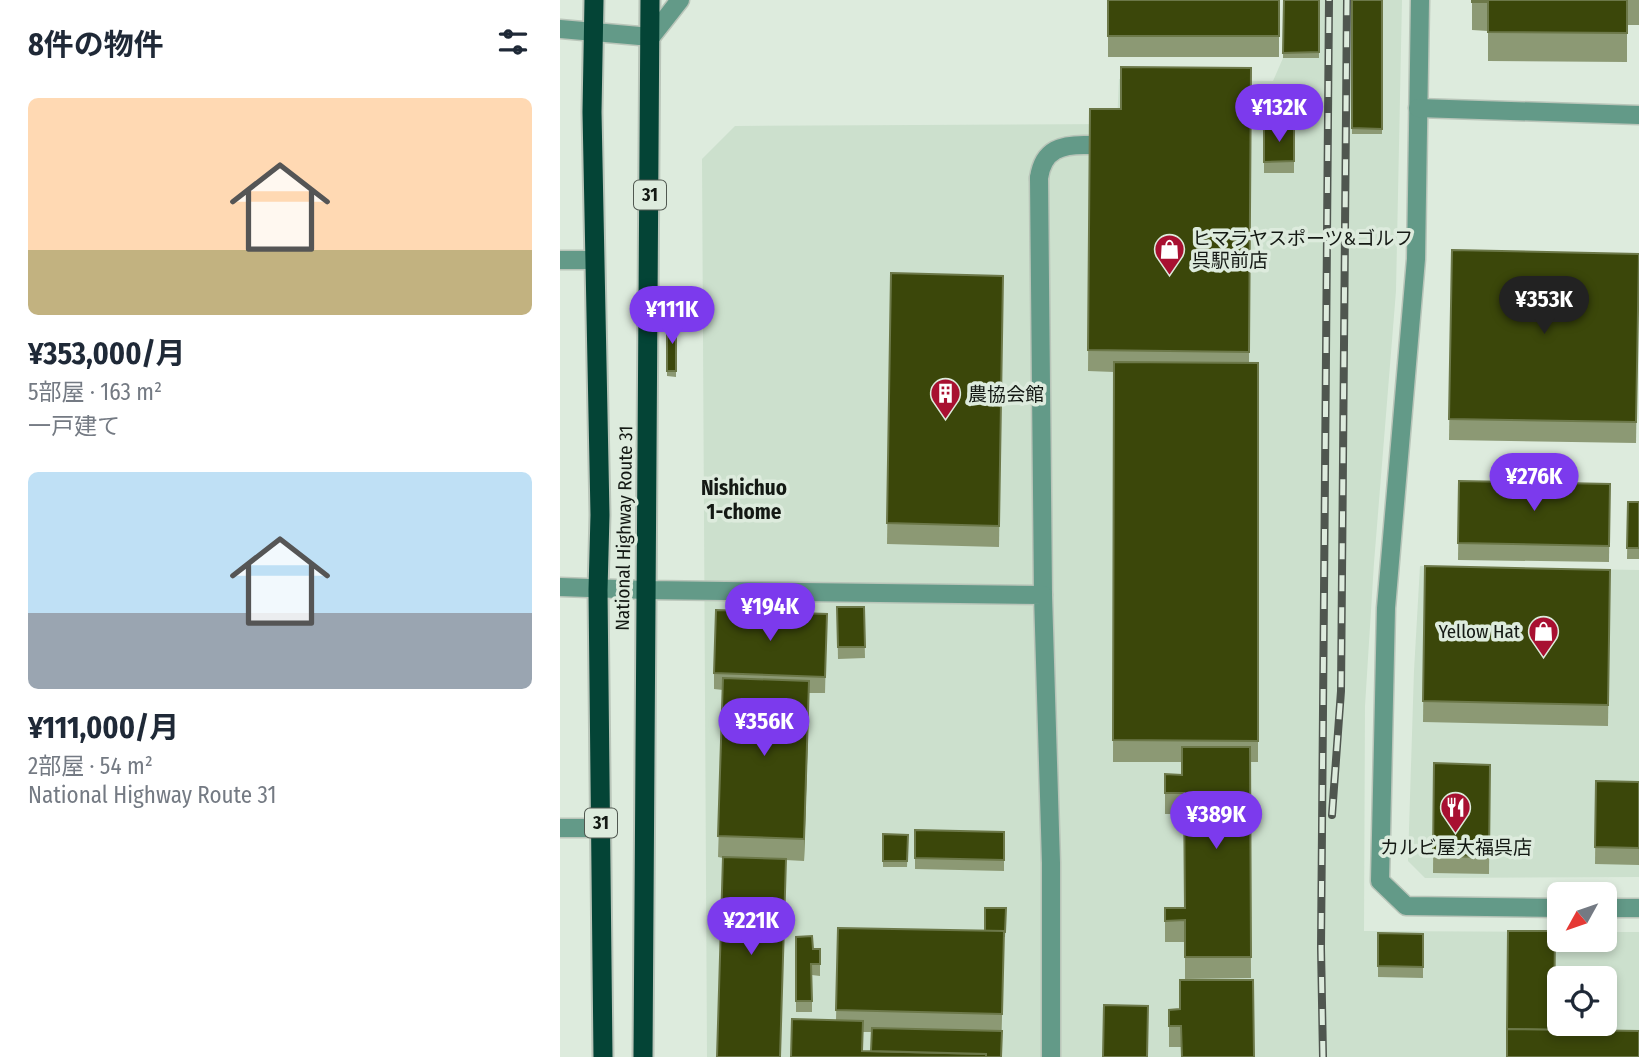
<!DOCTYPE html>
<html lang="ja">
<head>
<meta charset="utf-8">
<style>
  :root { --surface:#fff; --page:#f2f2f3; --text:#1f2937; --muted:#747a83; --accent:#7c3aed }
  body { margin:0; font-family:"Fira Sans Condensed","Noto Sans JP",sans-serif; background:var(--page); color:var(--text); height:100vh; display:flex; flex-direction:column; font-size:26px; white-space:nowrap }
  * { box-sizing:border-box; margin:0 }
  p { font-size:23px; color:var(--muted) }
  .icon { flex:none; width:38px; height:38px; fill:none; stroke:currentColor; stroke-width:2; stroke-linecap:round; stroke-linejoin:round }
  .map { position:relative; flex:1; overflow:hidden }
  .side { display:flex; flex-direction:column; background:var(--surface); width:560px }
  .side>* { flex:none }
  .needle { width:46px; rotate:230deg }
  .tools { position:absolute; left:987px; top:882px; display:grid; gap:14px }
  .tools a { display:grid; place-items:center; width:70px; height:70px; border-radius:10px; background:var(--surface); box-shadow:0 4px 10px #0003; font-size:35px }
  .price { position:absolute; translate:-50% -60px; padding:0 16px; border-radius:24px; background:var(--accent); color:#fff; font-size:23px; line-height:46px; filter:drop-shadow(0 2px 4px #0008) }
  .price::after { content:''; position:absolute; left:50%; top:42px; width:21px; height:16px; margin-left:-10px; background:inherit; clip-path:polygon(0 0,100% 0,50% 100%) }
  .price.current { background:#222; color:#fff }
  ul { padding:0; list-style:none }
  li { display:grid; align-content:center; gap:14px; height:371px; padding:0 28px }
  li span { display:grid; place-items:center; height:217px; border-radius:10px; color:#555 }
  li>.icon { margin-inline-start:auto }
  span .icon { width:126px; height:126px; fill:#fffc; stroke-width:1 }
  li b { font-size:30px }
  h2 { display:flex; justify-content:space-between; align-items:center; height:84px; padding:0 28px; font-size:30px }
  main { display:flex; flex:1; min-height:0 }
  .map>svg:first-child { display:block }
</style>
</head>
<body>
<main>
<section class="side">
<h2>8件の物件<svg class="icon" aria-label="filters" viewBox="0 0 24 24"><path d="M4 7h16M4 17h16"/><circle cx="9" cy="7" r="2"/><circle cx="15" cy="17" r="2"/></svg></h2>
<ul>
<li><span style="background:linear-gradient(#ffd9b3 70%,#c2b280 0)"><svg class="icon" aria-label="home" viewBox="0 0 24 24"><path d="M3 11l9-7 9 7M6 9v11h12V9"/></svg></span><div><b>¥353,000/月</b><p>5部屋 · 163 m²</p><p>一戸建て</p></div></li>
<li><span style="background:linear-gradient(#bfe0f5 65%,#9aa5b1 0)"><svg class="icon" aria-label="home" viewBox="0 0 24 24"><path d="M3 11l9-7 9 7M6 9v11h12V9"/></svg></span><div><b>¥111,000/月</b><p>2部屋 · 54 m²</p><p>National Highway Route 31</p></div></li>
</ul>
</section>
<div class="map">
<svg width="1079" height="1057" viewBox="0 0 1079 1057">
  <rect width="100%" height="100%" fill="#ddebdd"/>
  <g fill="#cce0cd" fill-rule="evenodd">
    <path d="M 723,0 L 842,0 L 836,291 L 814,563 L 805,706 L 804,931 L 999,932 L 999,940 L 1045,940 L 1045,932 L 1079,932 L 1079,1057 L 147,1057 L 142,159 L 175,126 L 557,124 L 559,79 L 713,81 L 723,58 ZM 999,978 L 1045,978 L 1045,1024 L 999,1024 Z"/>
    <path d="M 860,566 L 1079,570 L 1079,877 L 865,878 L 848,861 L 854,671 Z"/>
  </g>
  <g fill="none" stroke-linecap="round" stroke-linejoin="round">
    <defs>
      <g id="service">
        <path d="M 91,37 L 120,0"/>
        <path d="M 479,178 C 483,149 502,144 529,145"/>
      </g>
      <g id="minor">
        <path d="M 479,178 L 483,595"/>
        <path d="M 0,260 L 34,260"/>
        <path d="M 0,828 L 41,828"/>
      </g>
      <g id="tertiary">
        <path d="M 860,0 L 856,259 L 826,608 L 820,881 L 846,906 L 999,908"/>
        <path d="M 0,29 L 91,37"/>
        <path d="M 858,108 L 1079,115"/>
        <path d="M 0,587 L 86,590 L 483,595 L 491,863 L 491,1057"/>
        <path d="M 1045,908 L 1079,908"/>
      </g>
      <g id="trunk">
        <path d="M 34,0 L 32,112 L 40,515 L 38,590 L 43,1057"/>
        <path d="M 83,1057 L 90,0"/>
      </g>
    </defs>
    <use href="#service" stroke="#b9c5b9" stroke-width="21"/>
    <use href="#minor" stroke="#b9c5b9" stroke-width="21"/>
    <use href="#tertiary" stroke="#b9c5b9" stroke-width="21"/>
    <use href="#trunk" stroke="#b9c5b9" stroke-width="23"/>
    <use href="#service" stroke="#639a88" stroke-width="18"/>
    <use href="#minor" stroke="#639a88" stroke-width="18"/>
    <use href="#tertiary" stroke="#639a88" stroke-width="18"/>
    <use href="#trunk" stroke="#044436" stroke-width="19"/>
    <defs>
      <g id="rail">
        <path d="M 772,815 L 781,691 L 787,0"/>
        <path d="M 763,1057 L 761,948 L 769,0"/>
      </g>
    </defs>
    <use href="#rail" stroke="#4f564f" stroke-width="8"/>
    <use href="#rail" stroke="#ddebdd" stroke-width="5" stroke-dasharray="16" stroke-linecap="butt"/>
  </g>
  <g fill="#8c9974" fill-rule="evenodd">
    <rect x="548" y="0" width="171" height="57"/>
    <path d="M 724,0 L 759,0 L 759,58 L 723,58 Z"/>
    <rect x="792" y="0" width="30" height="134"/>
    <path d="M 912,0 L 1079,0 L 1079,25 L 1067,25 L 1067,62 L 928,61 L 928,31 L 912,30 Z"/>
    <path d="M 691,68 L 689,363 L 698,363 L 698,762 L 690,762 L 691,978 L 625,979 L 625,942 L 605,942 L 605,908 L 625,908 L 624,814 L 605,814 L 605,774 L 622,775 L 622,762 L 553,762 L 554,372 L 528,371 L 530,109 L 561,109 Z"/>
    <rect x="704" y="126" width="30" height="47"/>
    <path d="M 892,250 L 1079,254 L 1076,443 L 889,440 Z"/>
    <path d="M 331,273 L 443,276 L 439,547 L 327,544 Z"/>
    <path d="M 107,322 L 116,322 L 116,377 L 107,376 Z"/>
    <path d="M 899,481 L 1050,484 L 1049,562 L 898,560 Z"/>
    <path d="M 1068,502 L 1079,502 L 1079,559 L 1067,559 Z"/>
    <path d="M 865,566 L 1050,570 L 1048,726 L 863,722 Z"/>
    <path d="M 277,607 L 304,607 L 305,658 L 278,659 Z"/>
    <path d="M 267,614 L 265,693 L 249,693 L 244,861 L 226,860 L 226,880 L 163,858 L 158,857 L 163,690 L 154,689 L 154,673 Z"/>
    <path d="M 874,763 L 930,765 L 929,874 L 873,873 Z"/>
    <path d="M 1036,781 L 1079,782 L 1079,865 L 1035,864 Z"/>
    <path d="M 355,830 L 444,832 L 444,871 L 355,869 Z"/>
    <path d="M 323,834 L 348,835 L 347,867 L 323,867 Z"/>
    <path d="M 446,908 L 445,937 L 444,937 L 441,1057 L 231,1057 L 276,1020 L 278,928 L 425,931 ZM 303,1032 L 312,1032 L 311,1051 L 302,1051 Z"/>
    <path d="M 818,933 L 863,934 L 863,978 L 818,977 Z"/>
    <path d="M 236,937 L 253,949 L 260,960 L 260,976 L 252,975 L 252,1012 L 236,1012 Z"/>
    <path d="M 620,980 L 621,1047 L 609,1047 L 609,1010 L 620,1009 Z"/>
  </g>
  <path fill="#6c7849" d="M 249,681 L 249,702 L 244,861 L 244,839 Z"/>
  <g fill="#3b470a" stroke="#6c7849" stroke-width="2">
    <rect x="548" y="0" width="171" height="36"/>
    <path d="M 724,0 L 759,0 L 759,52 L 723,53 Z"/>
    <path d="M 792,0 L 822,0 L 822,129 L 792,128 Z"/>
    <path d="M 912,0 L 1067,0 L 1067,33 L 928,32 L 928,2 L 912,2 Z"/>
    <path d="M 561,67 L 691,68 L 689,352 L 528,350 L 530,109 L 561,109 Z"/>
    <path d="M 704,126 L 734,126 L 734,161 L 704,162 Z"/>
    <path d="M 892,250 L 1079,254 L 1076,422 L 889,419 Z"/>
    <path d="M 331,273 L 443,276 L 439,526 L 327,523 Z"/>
    <rect x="107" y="322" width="9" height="49"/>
    <path d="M 554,362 L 698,363 L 698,741 L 553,740 Z"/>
    <path d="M 899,481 L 1050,484 L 1049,546 L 898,543 Z"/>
    <path d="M 1068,502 L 1079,502 L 1079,548 L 1067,548 Z"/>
    <path d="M 865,566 L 1050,570 L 1048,705 L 863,701 Z"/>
    <path d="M 277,607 L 304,607 L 305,647 L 278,647 Z"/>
    <path d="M 156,610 L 267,614 L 265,677 L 154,673 Z"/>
    <path d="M 163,678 L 249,681 L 244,839 L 158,836 Z"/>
    <path d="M 622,747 L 690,747 L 691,957 L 625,957 L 625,920 L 605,921 L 605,908 L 625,908 L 624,793 L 605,793 L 605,774 L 622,775 Z"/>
    <path d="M 874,763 L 930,765 L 929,857 L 873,856 Z"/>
    <path d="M 1036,781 L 1079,782 L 1079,848 L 1035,847 Z"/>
    <path d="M 355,830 L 444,832 L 444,860 L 355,858 Z"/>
    <path d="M 323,834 L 348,835 L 347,861 L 323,861 Z"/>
    <path d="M 163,857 L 226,859 L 220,1057 L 157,1057 Z"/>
    <path d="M 425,908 L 446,908 L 445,932 L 425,931 Z"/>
    <path d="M 278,928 L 444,931 L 442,1014 L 276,1010 Z"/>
    <path d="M 948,931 L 995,931 L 994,1030 L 947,1029 Z"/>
    <path d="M 818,933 L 863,934 L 863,967 L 818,966 Z"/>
    <path d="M 252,936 L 253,949 L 260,949 L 260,964 L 251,964 L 252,1001 L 236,1001 L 236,937 Z"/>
    <path d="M 620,980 L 693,980 L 694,1057 L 622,1057 L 621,1026 L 609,1026 L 609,1010 L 620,1009 Z"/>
    <path d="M 544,1005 L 588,1006 L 587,1057 L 543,1057 Z"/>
    <path d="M 232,1019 L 303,1021 L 302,1051 L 426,1054 L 426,1057 L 231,1057 Z"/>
    <path d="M 312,1028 L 442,1031 L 441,1057 L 426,1057 L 426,1054 L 311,1051 Z"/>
    <path d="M 947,1029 L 1079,1031 L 1079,1057 L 947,1057 Z"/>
  </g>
  <defs>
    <symbol id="shop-pin" viewBox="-11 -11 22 30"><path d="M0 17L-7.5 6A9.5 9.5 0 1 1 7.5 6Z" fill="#a81031" stroke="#ddebdd"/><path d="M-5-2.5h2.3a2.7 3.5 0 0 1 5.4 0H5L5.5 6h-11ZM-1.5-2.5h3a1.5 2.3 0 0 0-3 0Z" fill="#fff"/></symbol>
    <symbol id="building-pin" viewBox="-11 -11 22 30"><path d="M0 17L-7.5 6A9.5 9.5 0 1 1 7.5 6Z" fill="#a81031" stroke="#ddebdd"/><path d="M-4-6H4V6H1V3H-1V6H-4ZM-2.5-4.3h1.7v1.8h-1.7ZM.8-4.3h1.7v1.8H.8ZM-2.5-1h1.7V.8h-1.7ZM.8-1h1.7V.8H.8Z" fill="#fff"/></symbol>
    <symbol id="restaurant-pin" viewBox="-11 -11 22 30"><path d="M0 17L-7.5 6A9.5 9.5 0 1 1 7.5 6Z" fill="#a81031" stroke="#ddebdd"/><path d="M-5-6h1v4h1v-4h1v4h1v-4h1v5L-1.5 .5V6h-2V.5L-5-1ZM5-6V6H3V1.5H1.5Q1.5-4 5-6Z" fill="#fff"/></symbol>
  </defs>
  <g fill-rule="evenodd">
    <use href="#shop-pin" x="592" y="232" width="35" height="47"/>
    <use href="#building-pin" x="368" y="376" width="35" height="47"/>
    <use href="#shop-pin" x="966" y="614" width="35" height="47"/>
    <use href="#restaurant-pin" x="878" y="790" width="35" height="47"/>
  </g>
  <g text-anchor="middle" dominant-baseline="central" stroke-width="7" stroke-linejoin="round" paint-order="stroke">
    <g fill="#ddebdd" stroke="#505850" stroke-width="2">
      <rect x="74" y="180.5" width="32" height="29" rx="5"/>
      <rect x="25" y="808.5" width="32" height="29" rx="5"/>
    </g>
    <g font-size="18" font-weight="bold" fill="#141914">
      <text x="90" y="195">31</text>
      <text x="41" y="823">31</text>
    </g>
    <g font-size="19" fill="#141914" stroke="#ddebdd" text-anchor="start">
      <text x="632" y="238">ヒマラヤスポーツ&amp;ゴルフ<tspan x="632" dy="22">呉駅前店</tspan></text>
      <text x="408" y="394">農協会館</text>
      <text x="960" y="631" text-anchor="end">Yellow Hat</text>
      <text x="896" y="847" text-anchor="middle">カルビ屋大福呉店</text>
    </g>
    <g font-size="19" fill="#141914" stroke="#ddebdd">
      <text transform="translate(64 528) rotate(-89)">National Highway Route 31</text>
    </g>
    <g font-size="21" font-weight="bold" fill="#141914" stroke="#ddebdd">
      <text x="184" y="488">Nishichuo<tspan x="184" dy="24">1-chome</tspan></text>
    </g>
  </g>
</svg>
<div class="tools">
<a><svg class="needle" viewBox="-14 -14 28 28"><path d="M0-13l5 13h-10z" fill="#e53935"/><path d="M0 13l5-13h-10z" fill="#747a83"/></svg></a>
<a><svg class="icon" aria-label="locate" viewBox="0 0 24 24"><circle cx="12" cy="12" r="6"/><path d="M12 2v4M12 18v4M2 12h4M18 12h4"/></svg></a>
</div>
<b class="price" style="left:719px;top:144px">¥132K</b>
<b class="price current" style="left:984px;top:336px">¥353K</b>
<b class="price" style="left:112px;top:346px">¥111K</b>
<b class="price" style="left:974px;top:513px">¥276K</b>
<b class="price" style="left:210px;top:643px">¥194K</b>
<b class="price" style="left:204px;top:758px">¥356K</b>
<b class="price" style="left:656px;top:851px">¥389K</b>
<b class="price" style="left:191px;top:957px">¥221K</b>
</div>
</main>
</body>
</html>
